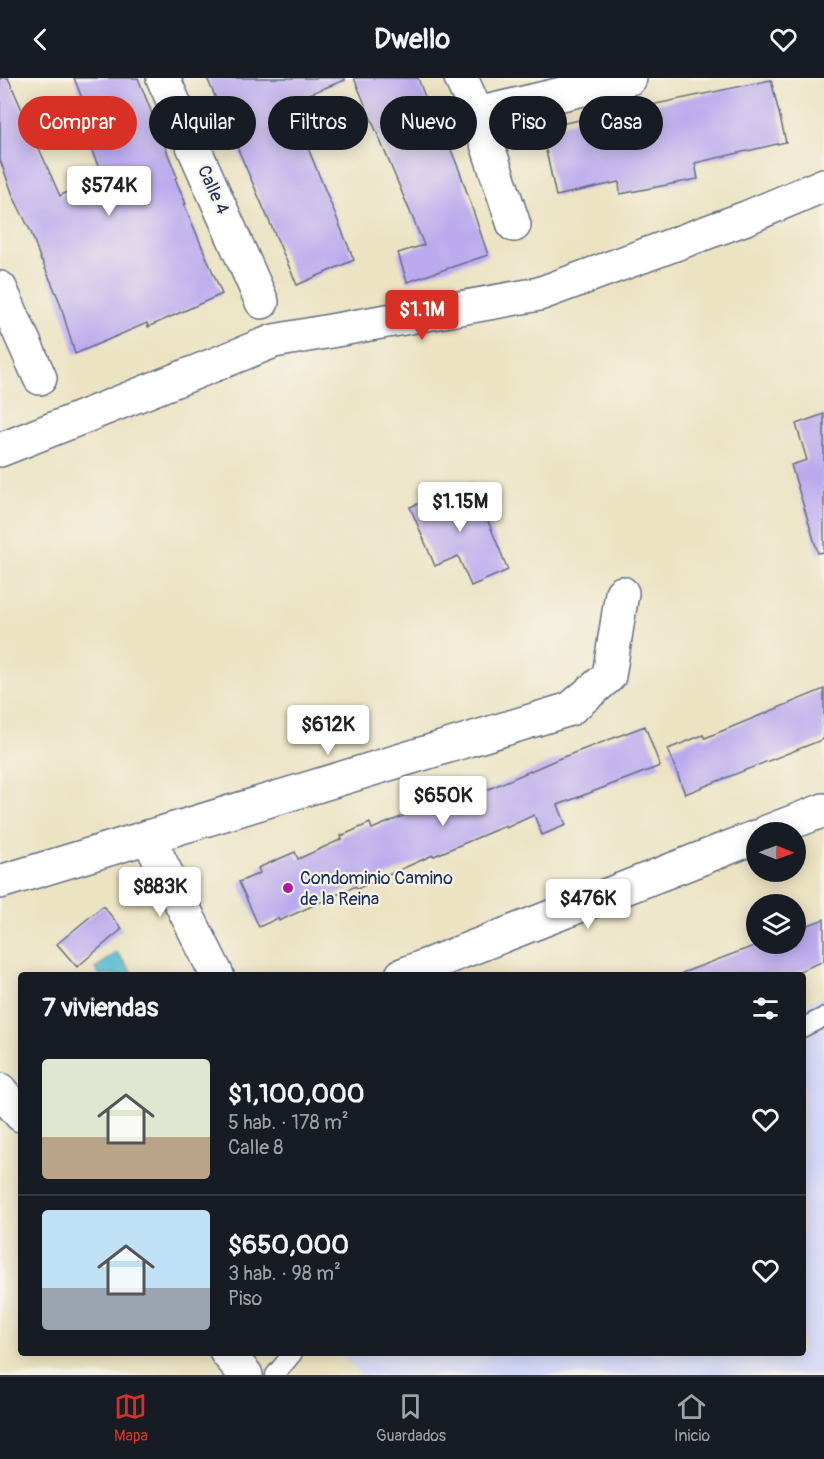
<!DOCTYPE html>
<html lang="es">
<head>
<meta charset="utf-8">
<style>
  :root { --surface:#171b24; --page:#20242c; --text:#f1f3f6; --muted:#9ea1a6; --line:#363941; --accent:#d93025 }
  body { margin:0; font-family:Pangolin,sans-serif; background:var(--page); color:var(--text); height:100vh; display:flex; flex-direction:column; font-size:22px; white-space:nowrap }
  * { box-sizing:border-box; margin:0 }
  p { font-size:20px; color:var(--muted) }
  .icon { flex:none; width:33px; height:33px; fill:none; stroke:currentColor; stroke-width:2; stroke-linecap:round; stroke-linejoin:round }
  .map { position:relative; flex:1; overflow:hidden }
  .sheet { position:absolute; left:18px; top:894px; width:788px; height:384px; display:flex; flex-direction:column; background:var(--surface); border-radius:6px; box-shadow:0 3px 15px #0003 }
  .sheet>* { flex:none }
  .guide { position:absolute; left:18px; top:18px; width:789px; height:54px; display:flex; gap:12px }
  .needle { width:39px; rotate:91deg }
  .buttons { position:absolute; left:746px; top:744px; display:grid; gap:12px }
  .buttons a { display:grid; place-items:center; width:60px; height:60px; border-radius:50%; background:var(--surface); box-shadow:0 3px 15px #0003; font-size:30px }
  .price { position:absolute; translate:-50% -51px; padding:0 14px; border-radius:6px; background:#fff; color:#222; font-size:20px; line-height:39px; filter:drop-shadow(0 2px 3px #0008) }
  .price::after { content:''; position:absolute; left:50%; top:36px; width:18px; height:14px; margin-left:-9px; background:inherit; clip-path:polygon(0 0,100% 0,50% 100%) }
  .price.active { background:var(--accent); color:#fff }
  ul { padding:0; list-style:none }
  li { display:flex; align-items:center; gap:18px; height:150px; padding:0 24px }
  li+li { border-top:2px solid var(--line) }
  li span { display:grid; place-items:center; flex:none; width:168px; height:120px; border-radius:6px; color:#555 }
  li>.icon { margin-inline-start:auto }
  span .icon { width:72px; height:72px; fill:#fffc; stroke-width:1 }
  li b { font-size:26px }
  h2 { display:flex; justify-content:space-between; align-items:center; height:72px; padding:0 24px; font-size:26px }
  .pill { padding:0 21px; border-radius:27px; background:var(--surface); box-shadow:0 3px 15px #0003; font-size:21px; line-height:54px }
  .pill.active { background:var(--accent); color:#fff }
  header { display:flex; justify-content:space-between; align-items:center; height:78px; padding:0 24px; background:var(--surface); font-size:27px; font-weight:700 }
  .dock { display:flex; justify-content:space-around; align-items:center; height:84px; border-top:2px solid var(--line); background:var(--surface); font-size:16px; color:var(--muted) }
  .dock a { display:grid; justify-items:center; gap:3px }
  .dock .active { color:var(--accent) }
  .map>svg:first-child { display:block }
</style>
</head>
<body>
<header><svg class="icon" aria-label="back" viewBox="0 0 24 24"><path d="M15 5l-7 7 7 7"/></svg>Dwello<svg class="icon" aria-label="heart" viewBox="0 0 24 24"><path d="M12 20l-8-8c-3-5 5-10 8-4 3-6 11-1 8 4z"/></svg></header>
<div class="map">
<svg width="824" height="1297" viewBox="0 0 824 1297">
  <rect width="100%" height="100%" fill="#f7f3e8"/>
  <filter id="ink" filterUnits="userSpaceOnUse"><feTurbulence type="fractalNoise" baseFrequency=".0167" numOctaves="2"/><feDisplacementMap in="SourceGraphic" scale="12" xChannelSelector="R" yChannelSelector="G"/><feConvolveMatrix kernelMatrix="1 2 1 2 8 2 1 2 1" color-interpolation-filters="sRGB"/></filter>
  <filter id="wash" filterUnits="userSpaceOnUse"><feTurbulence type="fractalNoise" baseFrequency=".008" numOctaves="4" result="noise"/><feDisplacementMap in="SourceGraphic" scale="24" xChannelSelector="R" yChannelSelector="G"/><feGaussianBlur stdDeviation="1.35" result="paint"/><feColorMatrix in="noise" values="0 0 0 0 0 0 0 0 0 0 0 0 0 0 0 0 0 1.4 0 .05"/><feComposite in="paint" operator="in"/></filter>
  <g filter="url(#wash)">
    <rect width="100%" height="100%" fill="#ece3c3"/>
    <path fill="#d4d8f9" d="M 824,917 L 824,1297 L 361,1297 L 340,1275 L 802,1275 L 803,928 Z"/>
    <path fill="#57bed4" stroke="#397699" stroke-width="1.5" d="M 116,874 L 134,897 L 100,897 L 95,891 Z"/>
    <g id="blocks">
      <g fill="#bbabee">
        <path d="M 0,0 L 8,0 L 60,118 L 101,95 L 78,39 L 88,35 L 74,0 L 138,0 L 177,99 L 175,100 L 186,126 L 184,126 L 222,216 L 148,249 L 147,245 L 75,276 L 59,222 L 42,183 L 41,183 L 31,154 L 14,120 L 0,82 Z"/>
        <path d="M 207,0 L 345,0 L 345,2 L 289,24 L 354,182 L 297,207 Z"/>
        <path d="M 354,0 L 418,0 L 428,27 L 432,25 L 460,94 L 488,177 L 407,204 L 398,175 L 424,167 Z"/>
        <path d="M 771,2 L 786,64 L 695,85 L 698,101 L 620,116 L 619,104 L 556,118 L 541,50 Z"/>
        <path d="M 824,336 L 824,474 L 818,475 L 791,387 L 807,382 L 796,346 Z"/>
        <path d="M 472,404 L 508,492 L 471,508 L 458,478 L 435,488 L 410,429 Z"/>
        <path d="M 824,611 L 824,661 L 685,716 L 668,671 L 703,657 L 705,660 Z"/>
        <path d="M 645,648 L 660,688 L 558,727 L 566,747 L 542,757 L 534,737 L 506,750 L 505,748 L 434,778 L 433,777 L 357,811 L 356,808 L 279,843 L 278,840 L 259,849 L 239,804 L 260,795 L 258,790 L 295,774 L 298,781 L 342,761 L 341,758 L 370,745 L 372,751 L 420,731 L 418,727 L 447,714 L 450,721 L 472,711 L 475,717 L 558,681 Z"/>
        <path d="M 103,828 L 122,851 L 77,889 L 57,866 Z"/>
        <path d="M 824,841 L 824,883 L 790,897 L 682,897 L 682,895 L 759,866 L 795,866 L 795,852 Z"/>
      </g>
    </g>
  </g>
  <g filter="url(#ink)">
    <use href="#blocks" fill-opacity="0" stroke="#646e81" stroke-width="1.5"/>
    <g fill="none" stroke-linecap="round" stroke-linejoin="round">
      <defs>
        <g id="lane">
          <path d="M 802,950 L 824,939"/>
          <path d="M 275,1297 L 293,1275"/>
        </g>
        <g id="street">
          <path d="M 163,0 L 262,224"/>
          <path d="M 461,0 L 477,36 L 514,147"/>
          <path d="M 477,36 L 630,0"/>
          <path d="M 0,210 L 40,300"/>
          <path d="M 0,372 L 274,263 L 539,216 L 746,140 L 824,107"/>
          <path d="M 767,754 L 824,732"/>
          <path d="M 148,759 L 217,897"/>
          <path d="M 0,804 L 570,631 L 609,598 L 622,515"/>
          <path d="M 402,897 L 756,759"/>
        </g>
        <g id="secondary">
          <path d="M 0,1012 L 21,1037"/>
          <path d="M 227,1275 L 246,1297"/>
        </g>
      </defs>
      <use href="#lane" stroke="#646e81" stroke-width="21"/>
      <use href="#street" stroke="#646e81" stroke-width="36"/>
      <use href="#secondary" stroke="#646e81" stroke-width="36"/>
      <use href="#lane" stroke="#fff" stroke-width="18"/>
      <use href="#street" stroke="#fff" stroke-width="33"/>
      <use href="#secondary" stroke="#fff" stroke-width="33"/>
    </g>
  </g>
  <circle fill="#b5179e" stroke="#f7f3e8" stroke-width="2" cx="288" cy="810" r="6"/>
  <g text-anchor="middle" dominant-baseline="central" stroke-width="4.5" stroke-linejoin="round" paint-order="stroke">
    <g font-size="18" fill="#1b2f5e" stroke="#f7f3e8">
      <text transform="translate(213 112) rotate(66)">Calle 4</text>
    </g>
    <g font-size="18" fill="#1b2f5e" stroke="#f7f3e8" text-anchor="start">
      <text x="300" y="800">Condominio Camino<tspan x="300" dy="21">de la Reina</tspan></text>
    </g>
  </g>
</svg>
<div class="buttons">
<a><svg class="needle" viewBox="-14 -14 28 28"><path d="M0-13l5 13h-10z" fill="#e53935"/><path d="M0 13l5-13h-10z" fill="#9ea1a6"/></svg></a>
<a><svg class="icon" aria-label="layers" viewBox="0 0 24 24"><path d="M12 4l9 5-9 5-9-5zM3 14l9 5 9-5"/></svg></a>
</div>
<b class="price" style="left:109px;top:139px">$574K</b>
<b class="price active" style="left:422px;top:263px">$1.1M</b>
<b class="price" style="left:460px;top:455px">$1.15M</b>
<b class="price" style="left:328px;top:678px">$612K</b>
<b class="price" style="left:443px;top:749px">$650K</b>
<b class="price" style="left:160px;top:840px">$883K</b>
<b class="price" style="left:588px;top:852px">$476K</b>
<div class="guide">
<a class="pill active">Comprar</a>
<a class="pill">Alquilar</a>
<a class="pill">Filtros</a>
<a class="pill">Nuevo</a>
<a class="pill">Piso</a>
<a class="pill">Casa</a>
</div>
<section class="sheet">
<h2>7 viviendas<svg class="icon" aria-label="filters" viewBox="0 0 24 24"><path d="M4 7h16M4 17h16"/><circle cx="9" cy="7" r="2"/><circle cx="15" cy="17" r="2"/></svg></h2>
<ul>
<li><span style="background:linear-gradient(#dfe7d0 65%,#b9a48a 0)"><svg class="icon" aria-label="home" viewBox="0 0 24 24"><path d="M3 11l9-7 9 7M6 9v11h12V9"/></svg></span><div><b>$1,100,000</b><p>5 hab. · 178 m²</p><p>Calle 8</p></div><svg class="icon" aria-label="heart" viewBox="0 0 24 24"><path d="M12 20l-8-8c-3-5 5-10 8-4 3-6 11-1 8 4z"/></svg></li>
<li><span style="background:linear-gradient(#bfe0f5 65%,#9aa5b1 0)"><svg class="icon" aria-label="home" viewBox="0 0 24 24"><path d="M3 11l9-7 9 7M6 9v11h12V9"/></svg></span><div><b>$650,000</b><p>3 hab. · 98 m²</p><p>Piso</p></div><svg class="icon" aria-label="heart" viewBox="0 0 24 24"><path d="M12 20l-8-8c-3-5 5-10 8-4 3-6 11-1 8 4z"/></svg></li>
</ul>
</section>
</div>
<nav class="dock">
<a class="active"><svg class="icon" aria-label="map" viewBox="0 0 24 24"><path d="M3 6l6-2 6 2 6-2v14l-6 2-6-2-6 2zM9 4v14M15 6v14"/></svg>Mapa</a>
<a><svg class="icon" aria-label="saved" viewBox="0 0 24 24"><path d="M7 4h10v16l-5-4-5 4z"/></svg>Guardados</a>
<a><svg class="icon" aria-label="home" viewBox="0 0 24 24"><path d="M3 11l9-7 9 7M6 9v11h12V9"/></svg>Inicio</a>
</nav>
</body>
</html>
